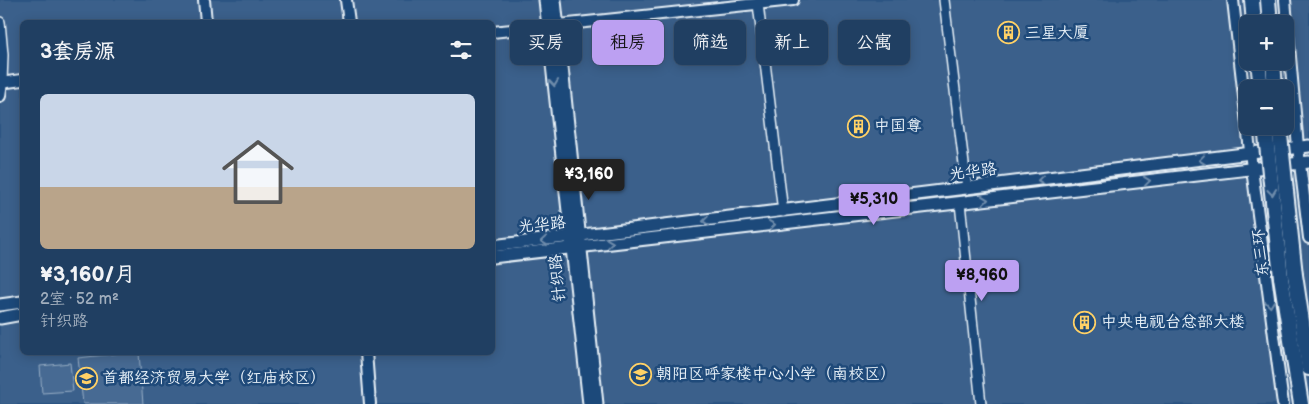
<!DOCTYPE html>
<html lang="zh">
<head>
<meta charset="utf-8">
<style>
  :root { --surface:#203f62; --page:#284668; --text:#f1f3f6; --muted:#a2afbe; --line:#3d5877; --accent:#bca0f2 }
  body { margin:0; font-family:"Balsamiq Sans","LXGW WenKai TC",sans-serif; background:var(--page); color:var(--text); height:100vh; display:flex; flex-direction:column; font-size:19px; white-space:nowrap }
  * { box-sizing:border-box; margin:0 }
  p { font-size:16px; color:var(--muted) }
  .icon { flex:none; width:28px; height:28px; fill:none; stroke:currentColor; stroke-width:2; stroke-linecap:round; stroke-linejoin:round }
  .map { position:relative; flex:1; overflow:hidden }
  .side { position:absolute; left:20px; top:20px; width:475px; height:335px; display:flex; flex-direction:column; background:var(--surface); border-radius:8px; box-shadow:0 2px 12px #0003,0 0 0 1px var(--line) }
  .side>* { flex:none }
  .top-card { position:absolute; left:510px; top:20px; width:475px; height:45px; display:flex; gap:10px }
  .fabs { position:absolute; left:1239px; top:15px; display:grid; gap:10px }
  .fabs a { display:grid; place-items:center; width:55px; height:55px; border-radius:8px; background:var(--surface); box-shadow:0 2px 12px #0003,0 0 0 1px var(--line); font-size:25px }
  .price { position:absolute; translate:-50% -42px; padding:0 11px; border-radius:5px; background:var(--accent); color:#111; font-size:16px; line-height:32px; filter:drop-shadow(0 1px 2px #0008) }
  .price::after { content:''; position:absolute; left:50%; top:30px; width:15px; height:11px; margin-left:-8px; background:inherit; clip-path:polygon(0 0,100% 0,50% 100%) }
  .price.on { background:#222; color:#fff }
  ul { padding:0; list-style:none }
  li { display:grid; align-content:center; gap:10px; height:265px; padding:0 20px }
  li+li { border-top:1px solid var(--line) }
  li span { display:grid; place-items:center; height:155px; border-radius:8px; color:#555 }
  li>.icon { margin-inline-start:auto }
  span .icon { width:90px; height:90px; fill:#fffc; stroke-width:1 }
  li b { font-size:21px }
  h2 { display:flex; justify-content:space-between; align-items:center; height:60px; padding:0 20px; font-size:21px }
  .tag { padding:0 18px; border-radius:8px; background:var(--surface); box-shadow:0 2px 12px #0003,0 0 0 1px var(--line); font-size:18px; line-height:45px }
  .tag.on { background:var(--accent); color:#111 }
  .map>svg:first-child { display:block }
</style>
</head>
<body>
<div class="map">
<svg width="1309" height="404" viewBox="0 0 1309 404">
  <rect width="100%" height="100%" fill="#2b5482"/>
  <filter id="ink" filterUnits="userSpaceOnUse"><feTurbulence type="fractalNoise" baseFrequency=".02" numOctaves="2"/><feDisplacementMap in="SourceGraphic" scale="10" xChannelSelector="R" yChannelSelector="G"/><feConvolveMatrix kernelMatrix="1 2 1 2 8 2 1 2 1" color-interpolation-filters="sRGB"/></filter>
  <g filter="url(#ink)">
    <path fill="#3a608b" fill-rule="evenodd" d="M 0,0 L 1309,0 L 1309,404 L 0,404 ZM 22,22 L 492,22 L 492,352 L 22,352 ZM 1248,24 L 1285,24 L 1285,61 L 1248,61 ZM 1248,89 L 1285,89 L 1285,126 L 1248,126 Z"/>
    <g fill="#476b93" stroke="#98aec6">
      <path d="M 131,352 L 139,353 L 143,404 L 83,404 L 78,358 Z"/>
      <path d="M 70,363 L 73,391 L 42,393 L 40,366 Z"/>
    </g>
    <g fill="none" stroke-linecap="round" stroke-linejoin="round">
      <defs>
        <g id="minor">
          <path d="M 944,0 L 967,189"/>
          <path d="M 758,4 L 783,212"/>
          <path d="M 0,22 L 3,55 L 2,82"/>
          <path d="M 960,203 L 981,404"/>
        </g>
        <g id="tertiary">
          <path d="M 204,0 L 206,22"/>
          <path d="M 346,0 L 349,22"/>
          <path d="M 1233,0 L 1252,169 L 1283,404"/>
          <path d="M 1285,0 L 1298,147 L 1309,238"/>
          <path d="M 492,32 L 793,0"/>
          <path d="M 0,83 L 22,80"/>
          <path d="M 0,96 L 2,82"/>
          <path d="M 366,352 L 370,404"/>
        </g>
        <g id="secondary">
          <path d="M 545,0 L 589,404"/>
          <path d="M 555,0 L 597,404"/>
          <path d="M 492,246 L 1309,146"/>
          <path d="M 492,257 L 1309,162"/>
          <path d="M 0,305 L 22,302"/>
          <path d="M 0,318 L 22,314"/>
        </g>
        <g id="trunk">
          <path d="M 1252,0 L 1254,24"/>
          <path d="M 1268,0 L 1270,24"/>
          <path d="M 1258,61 L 1261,89"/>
          <path d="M 1273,61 L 1275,89"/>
          <path d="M 1295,275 L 1309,368"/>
          <path d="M 1281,277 L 1301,404"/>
        </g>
      </defs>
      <use href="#minor" stroke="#e8f1f8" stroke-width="12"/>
      <use href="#tertiary" stroke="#e8f1f8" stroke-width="14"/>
      <use href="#secondary" stroke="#e8f1f8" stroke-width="15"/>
      <use href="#trunk" stroke="#e8f1f8" stroke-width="18"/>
      <use href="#minor" stroke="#1f4a7a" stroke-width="9"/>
      <use href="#tertiary" stroke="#1f4a7a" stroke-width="10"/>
      <use href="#secondary" stroke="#1f4a7a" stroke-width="11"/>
      <use href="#trunk" stroke="#1f4a7a" stroke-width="14"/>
      <defs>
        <g id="trunk-bridge">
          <path d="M 1265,126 L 1281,277"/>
          <path d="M 1279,126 L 1295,275"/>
        </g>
      </defs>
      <use href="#trunk-bridge" stroke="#e8f1f8" stroke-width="18" stroke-linecap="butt"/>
      <use href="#trunk-bridge" stroke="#1f4a7a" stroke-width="14"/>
    </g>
    <defs><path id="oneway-chevron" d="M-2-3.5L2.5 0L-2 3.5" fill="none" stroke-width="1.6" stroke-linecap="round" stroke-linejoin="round" transform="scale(1.25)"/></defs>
    <g stroke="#6f8dac">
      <use href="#oneway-chevron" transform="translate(554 83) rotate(84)"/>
      <use href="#oneway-chevron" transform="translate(1202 160) rotate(173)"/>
      <use href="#oneway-chevron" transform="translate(1041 180) rotate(173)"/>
      <use href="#oneway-chevron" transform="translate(1147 181) rotate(-7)"/>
      <use href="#oneway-chevron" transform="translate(1272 192) rotate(84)"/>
      <use href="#oneway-chevron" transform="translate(985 200) rotate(-7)"/>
      <use href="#oneway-chevron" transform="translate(706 221) rotate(173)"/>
      <use href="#oneway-chevron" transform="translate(772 225) rotate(-7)"/>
      <use href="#oneway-chevron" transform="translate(544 241) rotate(174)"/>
      <use href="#oneway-chevron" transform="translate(610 243) rotate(-7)"/>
      <use href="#oneway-chevron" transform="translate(1270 304) rotate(83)"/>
    </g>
  </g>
  <defs>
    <symbol id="building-ring" viewBox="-11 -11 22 22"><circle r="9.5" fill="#1f4a7a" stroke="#ffd166" stroke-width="1.5"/><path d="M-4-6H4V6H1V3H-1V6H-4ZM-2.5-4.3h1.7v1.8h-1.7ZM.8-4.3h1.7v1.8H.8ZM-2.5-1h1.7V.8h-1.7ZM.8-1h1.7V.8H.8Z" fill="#ffd166"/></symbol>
    <symbol id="school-ring" viewBox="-11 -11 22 22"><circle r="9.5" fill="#1f4a7a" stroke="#ffd166" stroke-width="1.5"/><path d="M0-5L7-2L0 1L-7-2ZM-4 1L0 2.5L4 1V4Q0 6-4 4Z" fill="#ffd166"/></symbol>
    <symbol id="university-ring" viewBox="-11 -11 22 22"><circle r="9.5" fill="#1f4a7a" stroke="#ffd166" stroke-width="1.5"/><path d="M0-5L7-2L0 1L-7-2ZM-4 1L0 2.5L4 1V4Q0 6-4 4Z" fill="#ffd166"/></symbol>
  </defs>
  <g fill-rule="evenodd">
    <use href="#building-ring" x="996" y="20" width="25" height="25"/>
    <use href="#building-ring" x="846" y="114" width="25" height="25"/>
    <use href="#building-ring" x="1072" y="310" width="25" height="25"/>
    <use href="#school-ring" x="628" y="362" width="25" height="25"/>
    <use href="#university-ring" x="74" y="366" width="25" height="25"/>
  </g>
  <g text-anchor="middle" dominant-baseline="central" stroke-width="5" stroke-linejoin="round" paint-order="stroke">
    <g font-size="16" fill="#e8f1f8" stroke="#1f4a7a" text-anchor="start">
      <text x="1025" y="33">三星大厦</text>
      <text x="874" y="126">中国尊</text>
      <text x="1101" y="322">中央电视台总部大楼</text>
      <text x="656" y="374">朝阳区呼家楼中心小学（南校区）</text>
      <text x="102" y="378">首都经济贸易大学（红庙校区）</text>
    </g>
    <g font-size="16" fill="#e8f1f8" stroke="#1f4a7a">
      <text transform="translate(973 172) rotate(-7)">光华路</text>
      <text transform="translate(542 225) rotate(-6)">光华路</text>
      <text transform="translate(1261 253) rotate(-96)">东三环</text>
      <text transform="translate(558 278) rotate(-96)">针织路</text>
    </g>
  </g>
</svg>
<div class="fabs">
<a>+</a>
<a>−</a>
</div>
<b class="price on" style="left:589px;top:201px">¥3,160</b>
<b class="price" style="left:874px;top:226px">¥5,310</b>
<b class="price" style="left:982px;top:302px">¥8,960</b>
<div class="top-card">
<a class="tag">买房</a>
<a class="tag on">租房</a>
<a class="tag">筛选</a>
<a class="tag">新上</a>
<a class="tag">公寓</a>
</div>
<section class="side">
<h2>3套房源<svg class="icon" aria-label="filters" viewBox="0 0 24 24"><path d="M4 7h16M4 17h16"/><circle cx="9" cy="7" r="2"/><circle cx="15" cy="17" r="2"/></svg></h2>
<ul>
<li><span style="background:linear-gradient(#c9d6e8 60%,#b9a48a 0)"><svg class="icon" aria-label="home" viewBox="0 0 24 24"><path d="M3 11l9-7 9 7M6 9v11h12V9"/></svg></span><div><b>¥3,160/月</b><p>2室 · 52 m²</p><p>针织路</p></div></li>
</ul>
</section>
</div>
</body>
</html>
